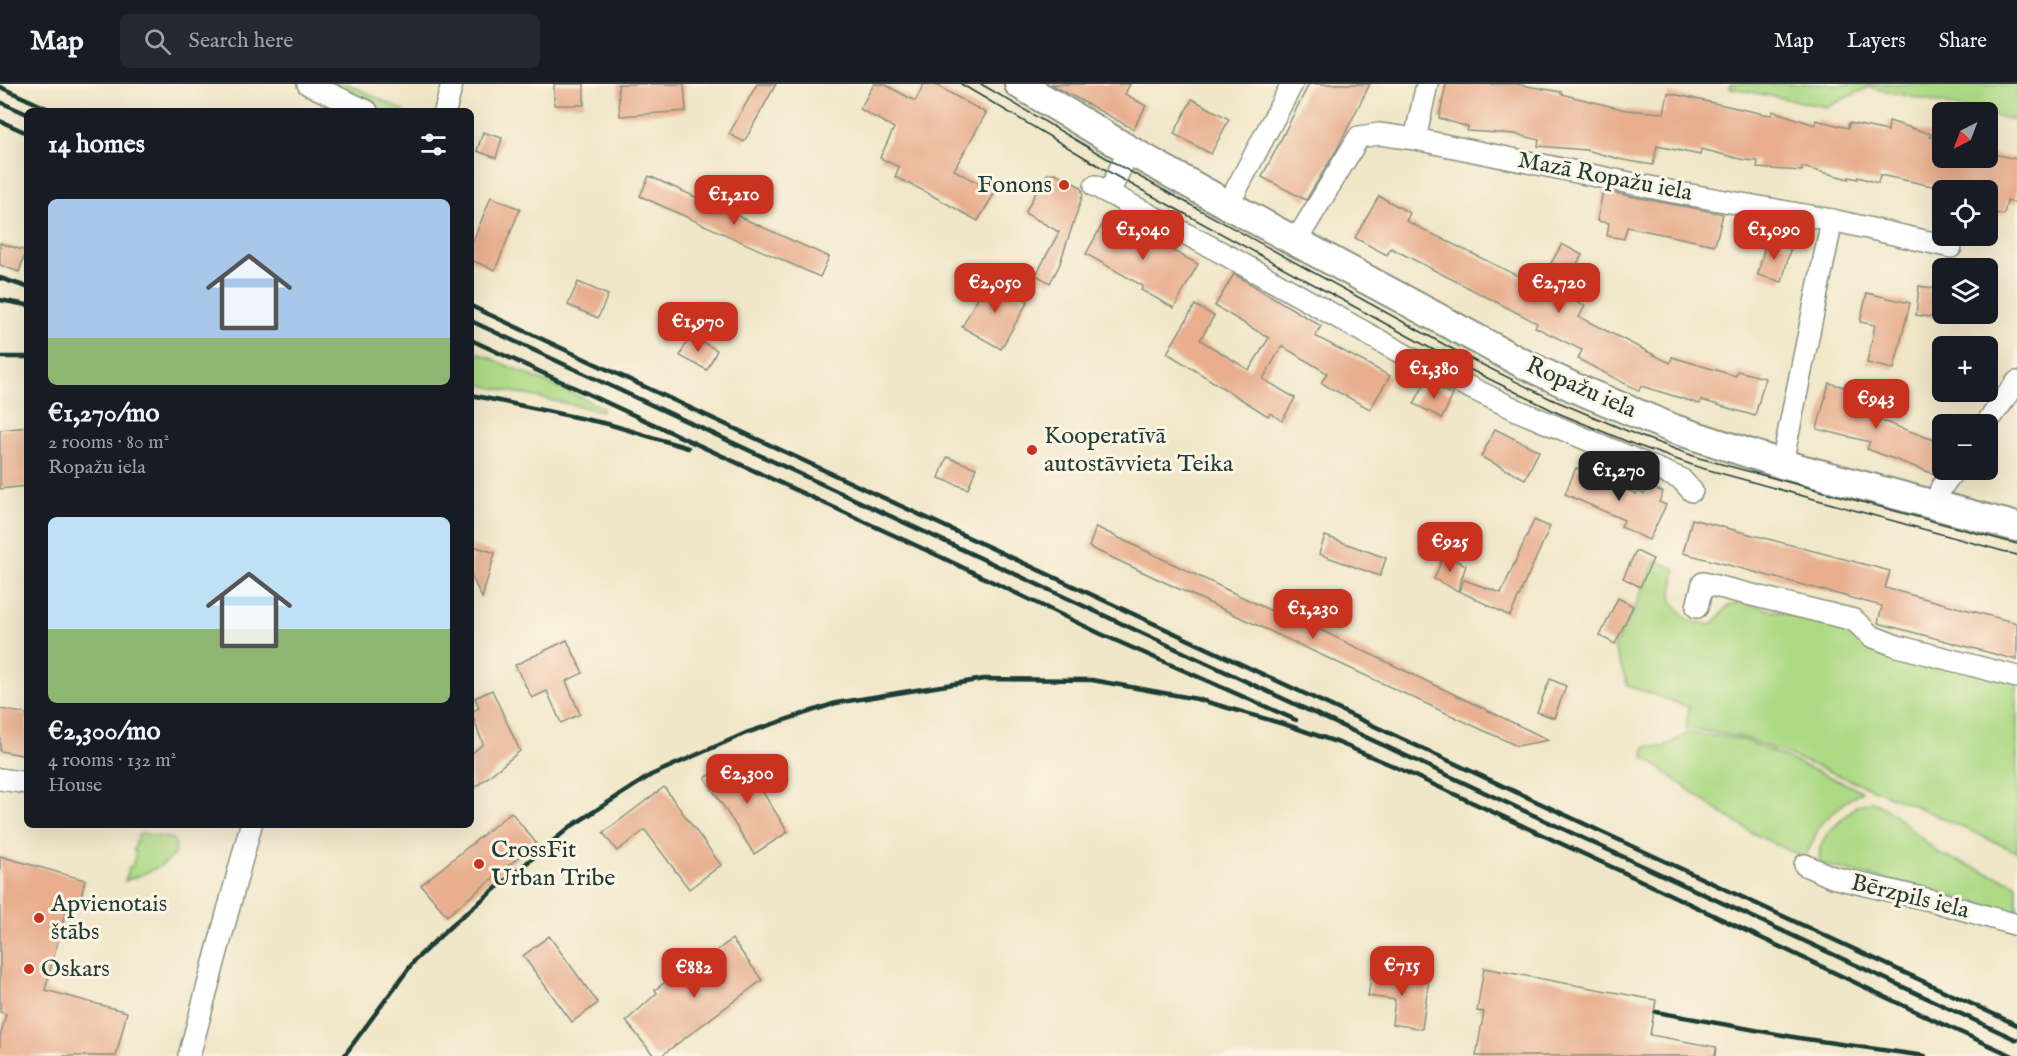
<!DOCTYPE html>
<html lang="en">
<head>
<meta charset="utf-8">
<style>
  :root { --surface:#171b24; --page:#242831; --text:#f1f3f6; --muted:#9ea1a6; --line:#363941; --accent:#c8321e }
  body { margin:0; font-family:"IM FELL English",serif; background:var(--page); color:var(--text); height:100vh; display:flex; flex-direction:column; font-size:22px; white-space:nowrap }
  * { box-sizing:border-box; margin:0 }
  p { font-size:20px; color:var(--muted) }
  .icon { flex:none; width:33px; height:33px; fill:none; stroke:currentColor; stroke-width:2; stroke-linecap:round; stroke-linejoin:round }
  .map { position:relative; flex:1; overflow:hidden }
  .side { position:absolute; left:24px; top:24px; width:450px; height:720px; display:flex; flex-direction:column; background:var(--surface); border-radius:9px; box-shadow:0 6px 24px #0002 }
  .side>* { flex:none }
  .needle { width:39px; rotate:222deg }
  .buttons { position:absolute; left:1932px; top:18px; display:grid; gap:12px }
  .buttons a { display:grid; place-items:center; width:66px; height:66px; border-radius:9px; background:var(--surface); box-shadow:0 6px 24px #0002; font-size:30px }
  .price { position:absolute; translate:-50% -51px; padding:0 14px; border-radius:12px; background:var(--accent); color:#fff; font-size:20px; line-height:39px; filter:drop-shadow(0 2px 3px #0008) }
  .price::after { content:''; position:absolute; left:50%; top:36px; width:18px; height:14px; margin-left:-9px; background:inherit; clip-path:polygon(0 0,100% 0,50% 100%) }
  .price.on { background:#222; color:#fff }
  ul { padding:0; list-style:none }
  li { display:grid; align-content:center; gap:12px; height:318px; padding:0 24px }
  li span { display:grid; place-items:center; height:186px; border-radius:9px; color:#555 }
  li>.icon { margin-inline-start:auto }
  span .icon { width:108px; height:108px; fill:#fffc; stroke-width:1 }
  li b { font-size:26px }
  h2 { display:flex; justify-content:space-between; align-items:center; height:72px; padding:0 24px; font-size:26px }
  header { display:flex; align-items:center; gap:36px; box-sizing:border-box; height:84px; padding:0 30px; background:var(--surface); border-bottom:2px solid var(--line) }
  header strong { font-size:28px }
  nav { display:flex; gap:33px; margin-inline-start:auto; font-size:21px }
  .search { width:420px; height:54px; background:var(--page); display:flex; align-items:center; gap:15px; box-sizing:border-box; padding:0 21px; border-radius:9px; color:var(--muted); font-size:22px }
  .map>svg:first-child { display:block }
</style>
</head>
<body>
<header>
<strong>Map</strong>
<div class="search"><svg class="icon" aria-label="search" viewBox="0 0 24 24"><circle cx="10" cy="10" r="6"/><path d="M15 15l6 6"/></svg>Search here</div>
<nav><a>Map</a><a>Layers</a><a>Share</a></nav>
</header>
<div class="map">
<svg width="2017" height="972" viewBox="0 0 2017 972">
  <rect width="100%" height="100%" fill="#fcf5e5"/>
  <filter id="ink" filterUnits="userSpaceOnUse"><feTurbulence type="fractalNoise" baseFrequency=".0167" numOctaves="2"/><feDisplacementMap in="SourceGraphic" scale="12" xChannelSelector="R" yChannelSelector="G"/><feConvolveMatrix kernelMatrix="1 2 1 2 8 2 1 2 1" color-interpolation-filters="sRGB"/></filter>
  <filter id="wash" filterUnits="userSpaceOnUse"><feTurbulence type="fractalNoise" baseFrequency=".008" numOctaves="4" result="noise"/><feDisplacementMap in="SourceGraphic" scale="24" xChannelSelector="R" yChannelSelector="G"/><feGaussianBlur stdDeviation="1.35" result="paint"/><feColorMatrix in="noise" values="0 0 0 0 0 0 0 0 0 0 0 0 0 0 0 0 0 1.4 0 .05"/><feComposite in="paint" operator="in"/></filter>
  <g filter="url(#wash)">
    <rect width="100%" height="100%" fill="#f0e6c8"/>
    <g fill="#aeda86" stroke="#668c5d" stroke-width="1.5">
      <path d="M 328,0 L 348,0 L 405,27 L 381,27 Z"/>
      <path d="M 1731,0 L 2017,0 L 2017,37 L 1869,3 L 1827,23 L 1730,4 Z"/>
      <path d="M 471,266 L 603,323 L 602,327 L 471,299 Z"/>
      <path d="M 1655,476 L 1676,485 L 1671,515 L 1687,536 L 1712,541 L 1728,522 L 1742,518 L 1852,548 L 2017,599 L 2017,768 L 1913,721 L 1743,653 L 1686,644 L 1689,623 L 1628,602 L 1614,563 L 1634,525 Z"/>
      <path d="M 1688,649 L 1742,655 L 1862,707 L 1844,719 L 1821,739 L 1805,774 L 1754,750 L 1717,726 L 1644,673 L 1646,662 L 1664,663 Z"/>
      <path d="M 1872,717 L 1893,729 L 1939,770 L 2017,800 L 2017,830 L 1945,810 L 1819,780 L 1820,763 L 1828,749 L 1856,722 Z"/>
      <path d="M 142,749 L 172,755 C 190,776 139,791 125,797 L 129,783 L 132,783 L 136,768 L 133,767 L 138,752 Z"/>
    </g>
    <g id="blocks">
      <g fill="#e8ae8e">
        <rect x="554" y="0" width="30" height="21"/>
        <path d="M 618,0 L 684,0 L 686,27 L 620,32 Z"/>
        <path d="M 757,0 L 776,0 L 744,58 L 729,50 Z"/>
        <path d="M 874,0 L 884,0 L 915,17 L 924,0 L 934,0 L 986,29 L 954,86 L 995,108 L 978,137 L 924,107 L 895,93 L 899,83 L 880,74 L 894,44 L 860,25 Z"/>
        <path d="M 1051,0 L 1130,0 L 1125,10 L 1146,22 L 1133,45 Z"/>
        <path d="M 1309,0 L 1370,0 L 1337,65 L 1306,116 L 1262,93 Z"/>
        <path d="M 1446,0 L 1515,0 L 1561,8 L 1561,10 L 1626,26 L 1664,29 L 1668,9 L 1764,30 L 1772,31 L 1773,27 L 1815,41 L 1816,36 L 1848,44 L 1849,39 L 1888,47 L 1889,37 L 1931,50 L 1930,53 L 1942,55 L 1942,74 L 1988,74 L 1988,69 L 2017,75 L 2017,119 L 2007,117 L 2004,131 L 1988,127 L 1988,106 L 1951,106 L 1880,91 L 1878,99 L 1858,93 L 1858,95 L 1849,93 L 1849,95 L 1802,83 L 1802,87 L 1757,84 L 1758,77 L 1744,76 L 1701,65 L 1700,71 L 1657,62 L 1653,81 L 1623,76 L 1586,66 L 1538,62 L 1539,56 L 1515,50 L 1467,47 L 1468,43 L 1439,34 Z"/>
        <path d="M 1192,15 L 1229,35 L 1211,70 L 1174,50 Z"/>
        <path d="M 483,48 L 502,54 L 496,74 L 477,67 Z"/>
        <path d="M 1055,89 L 1081,103 L 1083,110 L 1059,182 L 1050,199 L 1036,191 L 1059,148 L 1025,129 L 1042,97 L 1048,90 Z"/>
        <path d="M 649,92 L 829,173 L 820,193 L 640,112 Z"/>
        <path d="M 1603,107 L 1723,130 L 1715,161 L 1627,143 L 1624,155 L 1607,152 L 1609,139 L 1597,137 Z"/>
        <path d="M 1379,112 L 1410,129 L 1406,137 L 1538,202 L 1562,160 L 1582,171 L 1560,210 L 1585,222 L 1579,233 L 1670,279 L 1672,273 L 1736,292 L 1737,287 L 1765,294 L 1755,332 L 1701,316 L 1700,320 L 1641,302 L 1639,307 L 1578,275 L 1582,266 L 1535,243 L 1537,239 L 1391,164 L 1387,171 L 1355,154 Z"/>
        <path d="M 491,113 L 520,125 L 495,186 L 471,176 L 471,162 Z"/>
        <path d="M 1107,132 L 1163,164 L 1164,162 L 1198,180 L 1174,224 L 1141,206 L 1143,202 L 1086,170 Z"/>
        <path d="M 1766,156 L 1791,162 L 1782,198 L 1758,191 Z"/>
        <path d="M 0,159 L 26,167 L 19,188 L 0,181 Z"/>
        <path d="M 1234,190 L 1321,242 L 1315,252 L 1390,292 L 1370,325 L 1321,299 L 1327,289 L 1282,262 L 1263,295 L 1295,314 L 1282,337 L 1270,329 L 1268,332 L 1167,269 L 1195,221 L 1214,232 L 1200,256 L 1249,286 L 1269,254 L 1215,222 Z"/>
        <path d="M 988,195 L 1028,217 L 1001,265 L 962,243 Z"/>
        <path d="M 578,198 L 608,211 L 598,234 L 568,221 Z"/>
        <path d="M 1919,202 L 1941,205 L 1938,234 L 1916,231 Z"/>
        <path d="M 1867,209 L 1910,219 L 1894,285 L 1867,279 L 1875,241 L 1860,238 Z"/>
        <path d="M 690,252 L 717,266 L 707,286 L 680,272 Z"/>
        <path d="M 1426,297 L 1453,311 L 1442,334 L 1414,320 Z"/>
        <path d="M 1829,299 L 1868,309 L 1863,330 L 1942,359 L 1942,367 L 1934,390 L 1867,365 L 1870,358 L 1817,345 Z"/>
        <path d="M 27,343 L 27,402 L 0,405 L 0,346 Z"/>
        <path d="M 1495,345 L 1539,367 L 1525,395 L 1481,373 Z"/>
        <path d="M 947,373 L 976,384 L 968,405 L 939,394 Z"/>
        <path d="M 1576,384 L 1636,410 L 1637,407 L 1644,410 L 1648,402 L 1663,408 L 1659,418 L 1666,421 L 1649,456 L 1621,443 L 1624,436 L 1565,410 Z"/>
        <path d="M 1692,435 L 1890,487 L 1885,504 L 2017,539 L 2017,576 L 1878,539 L 1882,522 L 1683,469 Z"/>
        <path d="M 1534,436 L 1550,443 L 1510,532 L 1459,507 L 1464,496 L 1501,509 Z"/>
        <path d="M 1096,443 L 1263,523 L 1279,530 L 1281,527 L 1549,656 L 1517,662 L 1089,463 Z"/>
        <path d="M 1325,452 L 1386,474 L 1380,492 L 1319,470 Z"/>
        <path d="M 471,461 L 495,469 L 482,514 L 471,491 Z"/>
        <path d="M 1636,467 L 1653,475 L 1640,503 L 1623,494 Z"/>
        <path d="M 1444,471 L 1466,481 L 1458,507 L 1434,495 Z"/>
        <path d="M 1618,514 L 1633,522 L 1615,560 L 1600,552 Z"/>
        <path d="M 567,556 L 583,589 L 566,597 L 580,630 L 561,639 L 547,607 L 532,614 L 515,581 Z"/>
        <path d="M 1550,595 L 1566,602 L 1554,634 L 1537,628 Z"/>
        <path d="M 492,606 L 520,667 L 471,707 L 471,670 L 483,660 L 471,628 L 479,624 L 475,614 Z"/>
        <path d="M 0,625 L 27,630 L 27,672 L 0,667 Z"/>
        <path d="M 740,672 L 788,748 L 754,770 L 705,694 Z"/>
        <path d="M 664,703 L 721,781 L 689,805 L 645,746 L 617,767 L 603,749 Z"/>
        <path d="M 511,728 L 536,759 L 447,832 L 421,801 Z"/>
        <path d="M 0,772 L 85,796 L 80,817 L 69,814 L 45,906 L 127,928 L 116,972 L 0,972 L 0,953 L 6,930 L 0,928 Z"/>
        <path d="M 549,852 L 598,919 L 572,938 L 523,872 Z"/>
        <path d="M 732,855 L 762,896 L 661,972 L 654,972 L 626,937 L 657,909 L 655,906 L 668,896 L 672,901 Z"/>
        <path d="M 1484,884 L 1656,916 L 1650,951 L 1716,963 L 1715,972 L 1476,972 L 1484,928 L 1477,927 Z"/>
        <path d="M 1372,887 L 1429,895 L 1422,945 L 1392,940 L 1395,916 L 1368,912 Z"/>
      </g>
    </g>
  </g>
  <g filter="url(#ink)">
    <use href="#blocks" fill-opacity="0" stroke="#88927e" stroke-width="1.5"/>
    <g fill="none" stroke-linecap="round" stroke-linejoin="round">
      <defs>
        <g id="street">
          <path d="M 308,0 L 367,27"/>
          <path d="M 445,27 L 452,0"/>
          <path d="M 1415,55 L 1427,0"/>
          <path d="M 1095,102 L 1228,172 L 1423,281 L 1519,327 L 1681,395 L 1692,407"/>
          <path d="M 1109,109 L 1129,66"/>
          <path d="M 1228,121 L 1292,0"/>
          <path d="M 1832,136 L 1951,163"/>
          <path d="M 1296,157 L 1359,53 L 1379,50 L 1415,55 L 1674,108 L 1832,136 L 1782,380"/>
          <path d="M 1986,340 L 2017,298"/>
          <path d="M 1937,421 L 1941,404 L 1954,386"/>
          <path d="M 1697,523 L 1703,499 L 1854,536 L 1871,552 L 1897,562 L 2017,593"/>
          <path d="M 0,695 L 27,699"/>
          <path d="M 1805,781 L 1832,793 L 1930,816 L 2017,841"/>
          <path d="M 189,972 L 251,741"/>
        </g>
        <path id="secondary" d="M 1019,0 L 1129,66 L 1228,121 L 1520,278 L 1573,303 L 1674,345 L 1782,380 L 2017,443"/>
      </defs>
      <use href="#street" stroke="#88927e" stroke-width="24"/>
      <use href="#secondary" stroke="#88927e" stroke-width="32"/>
      <use href="#street" stroke="#fff" stroke-width="21"/>
      <use href="#secondary" stroke="#fff" stroke-width="28"/>
      <g stroke="#1f3d34" stroke-width="1.5">
        <path d="M 961,0 L 1116,92 L 1461,281 L 1558,329 L 1633,360 L 1698,383 L 2017,471"/>
        <path d="M 981,0 L 1120,82 L 1467,273 L 1551,315 L 1637,351 L 1699,374 L 2017,460"/>
      </g>
      <g stroke="#1f3d34" stroke-width="4.5">
        <path d="M 0,3 L 53,27"/>
        <path d="M 0,18 L 27,30"/>
        <path d="M 0,37 L 27,49"/>
        <path d="M 0,194 L 27,203"/>
        <path d="M 0,216 L 27,221"/>
        <path d="M 471,222 L 2017,941"/>
        <path d="M 471,237 L 2017,956"/>
        <path d="M 471,256 L 941,473 L 1101,550 L 1296,636"/>
        <path d="M 0,273 L 27,273"/>
        <path d="M 471,311 L 608,340 L 688,364"/>
        <path d="M 1656,928 L 1799,954 L 1925,972"/>
        <path d="M 344,972 L 415,876 L 453,840 L 570,743 L 651,691 L 746,649 L 836,619 L 984,595 L 1092,596 L 1197,615 L 1287,641 L 1339,659 L 1391,681 L 1627,790 L 1940,939 L 2013,972"/>
      </g>
    </g>
  </g>
  <g fill="#c8321e" stroke="#fcf5e5" stroke-width="2">
    <circle cx="1064" cy="101" r="6"/>
    <circle cx="1032" cy="366" r="6"/>
    <circle cx="479" cy="780" r="6"/>
    <circle cx="39" cy="834" r="6"/>
    <circle cx="29" cy="885" r="6"/>
  </g>
  <g text-anchor="middle" dominant-baseline="central" stroke-width="6" stroke-linejoin="round" paint-order="stroke">
    <g font-size="24" fill="#1f3d34" stroke="#fcf5e5">
      <text transform="translate(1605 93) rotate(11)">Mazā Ropažu iela</text>
      <text transform="translate(1581 304) rotate(24)">Ropažu iela</text>
      <text transform="translate(1910 813) rotate(14)">Bērzpils iela</text>
    </g>
    <g font-size="24" fill="#1f3d34" stroke="#fcf5e5" text-anchor="start">
      <text x="1052" y="101" text-anchor="end">Fonons</text>
      <text x="1044" y="352">Kooperatīvā<tspan x="1044" dy="28">autostāvvieta Teika</tspan></text>
      <text x="491" y="766">CrossFit<tspan x="491" dy="28">Urban Tribe</tspan></text>
      <text x="51" y="820">Apvienotais<tspan x="51" dy="28">štābs</tspan></text>
      <text x="41" y="885">Oskars</text>
    </g>
  </g>
</svg>
<div class="buttons">
<a><svg class="needle" viewBox="-14 -14 28 28"><path d="M0-13l5 13h-10z" fill="#e53935"/><path d="M0 13l5-13h-10z" fill="#9ea1a6"/></svg></a>
<a><svg class="icon" aria-label="locate" viewBox="0 0 24 24"><circle cx="12" cy="12" r="6"/><path d="M12 2v4M12 18v4M2 12h4M18 12h4"/></svg></a>
<a><svg class="icon" aria-label="layers" viewBox="0 0 24 24"><path d="M12 4l9 5-9 5-9-5zM3 14l9 5 9-5"/></svg></a>
<a>+</a>
<a>−</a>
</div>
<b class="price" style="left:734px;top:142px">€1,210</b>
<b class="price" style="left:1143px;top:177px">€1,040</b>
<b class="price" style="left:1774px;top:177px">€1,090</b>
<b class="price" style="left:995px;top:230px">€2,050</b>
<b class="price" style="left:1559px;top:230px">€2,720</b>
<b class="price" style="left:698px;top:269px">€1,970</b>
<b class="price" style="left:1434px;top:316px">€1,380</b>
<b class="price" style="left:1876px;top:346px">€943</b>
<b class="price on" style="left:1619px;top:418px">€1,270</b>
<b class="price" style="left:1450px;top:489px">€925</b>
<b class="price" style="left:1313px;top:556px">€1,230</b>
<b class="price" style="left:747px;top:721px">€2,300</b>
<b class="price" style="left:1402px;top:913px">€715</b>
<b class="price" style="left:694px;top:915px">€882</b>
<section class="side">
<h2>14 homes<svg class="icon" aria-label="filters" viewBox="0 0 24 24"><path d="M4 7h16M4 17h16"/><circle cx="9" cy="7" r="2"/><circle cx="15" cy="17" r="2"/></svg></h2>
<ul>
<li><span style="background:linear-gradient(#a9c7e8 75%,#8fb573 0)"><svg class="icon" aria-label="home" viewBox="0 0 24 24"><path d="M3 11l9-7 9 7M6 9v11h12V9"/></svg></span><div><b>€1,270/mo</b><p>2 rooms · 80 m²</p><p>Ropažu iela</p></div></li>
<li><span style="background:linear-gradient(#bfe0f5 60%,#8fb573 0)"><svg class="icon" aria-label="home" viewBox="0 0 24 24"><path d="M3 11l9-7 9 7M6 9v11h12V9"/></svg></span><div><b>€2,300/mo</b><p>4 rooms · 132 m²</p><p>House</p></div></li>
</ul>
</section>
</div>
</body>
</html>
